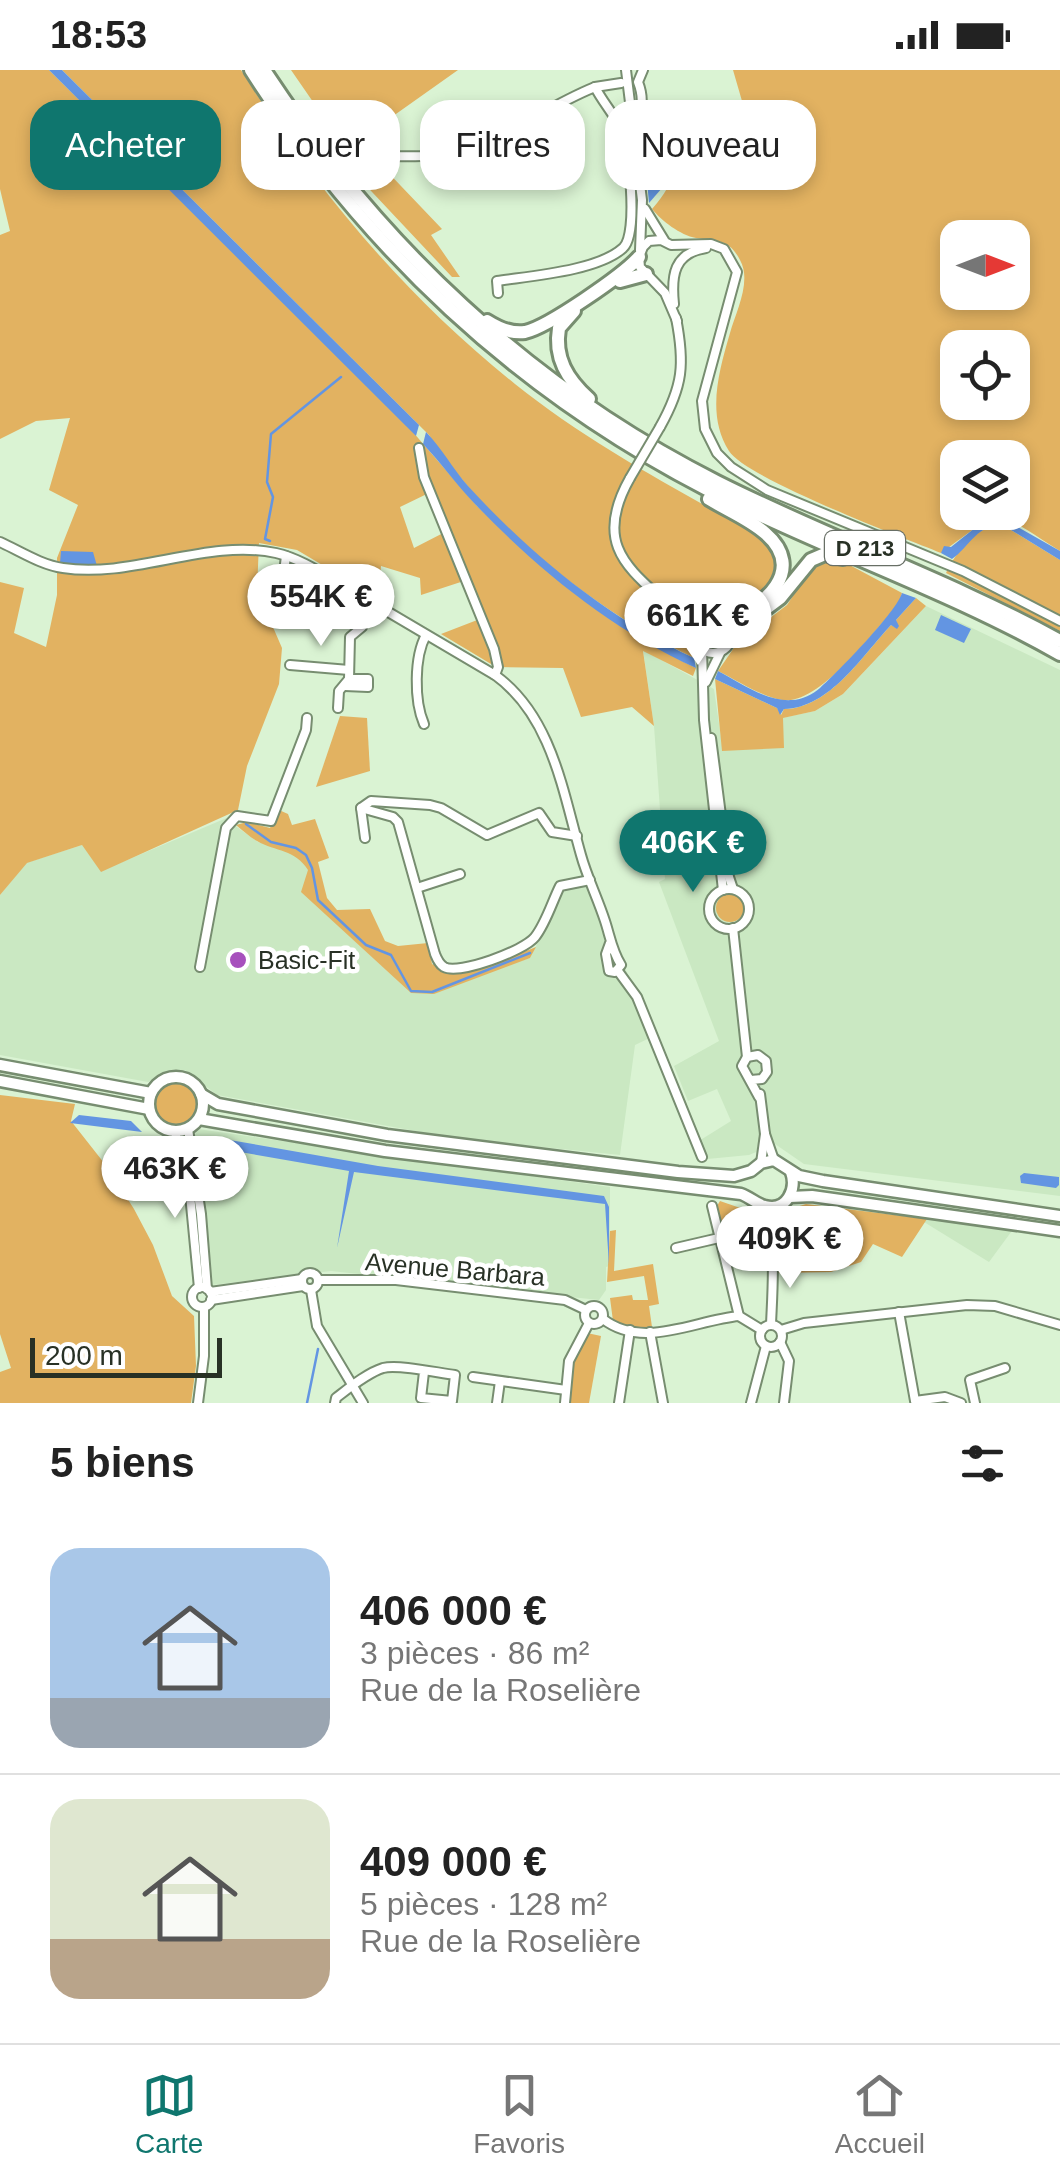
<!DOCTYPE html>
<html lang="fr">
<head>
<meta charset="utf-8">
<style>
  :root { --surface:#fff; --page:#f6f6f6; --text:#222; --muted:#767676; --line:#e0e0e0; --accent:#0f766e }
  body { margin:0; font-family:Helvetica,sans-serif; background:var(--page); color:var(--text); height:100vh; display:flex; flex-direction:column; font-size:38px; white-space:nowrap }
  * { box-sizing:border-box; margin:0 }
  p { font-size:32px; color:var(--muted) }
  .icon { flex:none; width:55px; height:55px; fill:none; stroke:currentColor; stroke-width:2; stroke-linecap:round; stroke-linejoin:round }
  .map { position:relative; height:1333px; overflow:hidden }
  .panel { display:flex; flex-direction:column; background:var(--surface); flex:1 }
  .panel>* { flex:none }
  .guide { position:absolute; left:30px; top:30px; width:1000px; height:90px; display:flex; gap:20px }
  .needle { width:65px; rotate:90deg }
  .fabs { position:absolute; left:940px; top:150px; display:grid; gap:20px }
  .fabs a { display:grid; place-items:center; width:90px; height:90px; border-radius:20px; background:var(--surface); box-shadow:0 5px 15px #0003; font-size:50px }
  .scale { position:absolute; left:30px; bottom:25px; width:192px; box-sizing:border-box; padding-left:10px; border:5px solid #283125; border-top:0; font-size:28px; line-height:35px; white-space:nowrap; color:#283125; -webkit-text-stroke:8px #fff; paint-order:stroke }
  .price { position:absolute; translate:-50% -85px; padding:0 22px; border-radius:35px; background:#fff; color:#222; font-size:32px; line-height:65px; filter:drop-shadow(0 2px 5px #0008) }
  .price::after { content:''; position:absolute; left:50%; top:60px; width:30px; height:22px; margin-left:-15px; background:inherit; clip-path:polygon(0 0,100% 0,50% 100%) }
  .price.active { background:var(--accent); color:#fff }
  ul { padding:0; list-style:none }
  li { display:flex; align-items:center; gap:30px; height:250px; padding:0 50px }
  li+li { border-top:2px solid var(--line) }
  li span { display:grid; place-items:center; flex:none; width:280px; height:200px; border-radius:30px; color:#555 }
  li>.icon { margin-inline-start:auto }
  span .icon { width:120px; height:120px; fill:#fffc; stroke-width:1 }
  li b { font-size:42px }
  h2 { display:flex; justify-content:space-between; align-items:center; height:120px; padding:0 50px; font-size:42px }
  .pill { padding:0 35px; border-radius:30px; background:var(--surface); box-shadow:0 5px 15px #0003; font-size:35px; line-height:90px }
  .pill.active { background:var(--accent); color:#fff }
  .status { display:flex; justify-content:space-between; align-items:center; height:70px; padding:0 50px; background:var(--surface); direction:ltr }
  .status svg { height:28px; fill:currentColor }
  .menu { display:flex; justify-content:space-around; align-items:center; height:140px; border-top:2px solid var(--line); background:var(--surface); font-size:28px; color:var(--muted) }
  .menu a { display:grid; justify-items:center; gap:5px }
  .menu .active { color:var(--accent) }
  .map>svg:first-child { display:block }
</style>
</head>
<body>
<div class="status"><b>18:53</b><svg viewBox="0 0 49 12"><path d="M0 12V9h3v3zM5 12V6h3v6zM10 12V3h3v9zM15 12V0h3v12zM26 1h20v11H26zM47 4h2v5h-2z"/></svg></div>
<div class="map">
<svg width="1060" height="1333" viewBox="0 0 1060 1333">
  <rect width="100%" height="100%" fill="#daf3d3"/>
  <g fill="#cae8c2">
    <path d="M 926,536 L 1060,600 L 1060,1126 L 804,1094 L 775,1074 L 749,1085 L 697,1090 L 694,1074 L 731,1051 L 717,1019 L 688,1031 L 674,996 L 719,971 L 659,812 L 665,809 L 654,656 L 643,580 L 714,619 L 723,681 L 782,648 L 815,641 L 843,624 Z"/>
    <path d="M 229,747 L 234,755 L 258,772 L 290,782 L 302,790 L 309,799 L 302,822 L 411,923 L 530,888 L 566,817 L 587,816 L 656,965 L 635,975 L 620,1085 L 454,1068 L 217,1025 L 185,1000 L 148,1012 L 0,985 L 0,825 L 26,793 L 82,775 L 101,801 Z"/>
    <path d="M 198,1059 L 610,1117 L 610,1196 L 606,1197 L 606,1220 L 599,1230 L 331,1201 L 204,1216 L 190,1074 Z"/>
    <path d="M 927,1149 L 967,1154 L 975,1152 L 1014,1158 L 989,1192 L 924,1152 Z"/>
  </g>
  <g fill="#e2b261" fill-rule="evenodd">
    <path d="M 0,0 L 49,0 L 399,346 L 477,436 L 525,481 L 562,513 L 678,589 L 696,598 L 693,606 L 643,581 L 654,656 L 632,637 L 581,647 L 563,598 L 496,597 L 441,564 L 485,547 L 470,509 L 421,525 L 420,508 L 381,496 L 378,528 L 297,480 L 259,473 L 257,520 L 282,578 L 279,614 L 247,696 L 238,740 L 101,802 L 82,775 L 27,793 L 0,825 L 0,512 L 24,518 L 14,563 L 46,577 L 57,525 L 57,488 L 78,435 L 49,420 L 70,348 L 36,351 L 0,369 L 0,165 L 10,161 L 0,119 ZM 433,421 L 449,460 L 414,478 L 400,437 Z"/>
    <path d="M 62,0 L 241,0 C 315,119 405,226 515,314 C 590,374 677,420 761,466 C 792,497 773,531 732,538 C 722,539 710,535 701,539 C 697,541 692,546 690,550 C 684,562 694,575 694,588 C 593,539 491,459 429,365 Z"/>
    <path d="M 291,0 L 458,0 L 379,56 L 398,83 L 380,94 L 442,159 L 431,165 L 460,207 L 452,207 L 357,106 L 358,97 Z"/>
    <path d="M 733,0 L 1060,0 L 1060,481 C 991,438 1006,436 941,483 C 902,467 747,409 729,381 C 706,345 719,301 730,263 C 736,242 752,211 740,190 C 728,167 716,172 696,168 C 680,165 662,151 652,139 C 679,108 675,98 656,63 L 742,31 ZM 958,168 L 1012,168 L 1012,222 L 958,222 ZM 958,278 L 1012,278 L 1012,332 L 958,332 ZM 958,388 L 1012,388 L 1012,442 L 958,442 Z"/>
    <path d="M 995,455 L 1006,457 L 1060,490 L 1060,561 L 946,503 C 955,483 973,461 995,455 Z"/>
    <path d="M 829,488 L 844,492 L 902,523 L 899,534 C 874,560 820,636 782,630 C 760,626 738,611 718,601 L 738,572 L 787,535 L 814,494 Z"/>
    <path d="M 916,528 L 926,536 L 843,624 L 815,641 L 783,648 L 784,678 L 722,681 L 715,609 L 777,638 L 781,645 L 784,639 C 829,639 863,585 891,555 L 897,558 L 896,550 Z"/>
    <path d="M 340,646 L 367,648 L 370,701 L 316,717 Z"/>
    <path d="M 279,740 L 288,744 L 292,755 L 315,749 L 329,788 L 318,792 L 327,828 L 337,840 L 370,839 L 385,871 L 398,876 L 428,873 L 432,894 L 447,902 L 496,893 L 536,877 L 530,888 L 434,924 L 411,923 L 301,822 L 308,800 C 295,779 276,782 257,771 C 250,767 243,761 236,755 L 247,752 L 270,758 Z"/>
    <circle cx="730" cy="838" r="14"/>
    <circle cx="175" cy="1033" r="23"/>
    <path d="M 0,1025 L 75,1034 L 71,1051 L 108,1098 L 134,1139 L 153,1175 L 172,1226 L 194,1246 L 196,1296 L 191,1333 L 0,1333 L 0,1302 L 11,1298 L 0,1264 Z"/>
    <path d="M 720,1131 L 746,1140 L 751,1161 L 724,1168 L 717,1136 Z"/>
    <path d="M 806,1134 L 927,1149 L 902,1187 L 873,1174 L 861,1192 L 831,1202 L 778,1203 L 785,1149 L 790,1139 Z"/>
    <path d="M 616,1160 L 614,1201 L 653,1194 L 659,1234 L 649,1236 L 652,1257 L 657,1259 L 632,1258 L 613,1251 L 610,1228 L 632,1225 L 633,1230 L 648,1230 L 644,1206 L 607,1212 L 610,1161 Z"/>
    <path d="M 587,1263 L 601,1266 L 589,1333 L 568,1333 L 573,1290 Z"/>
  </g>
  <g fill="#6395e2">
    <path d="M 49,0 L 62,0 L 419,355 L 416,366 Z"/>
    <path d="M 651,98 L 667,104 L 669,110 L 649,133 L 646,100 Z"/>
    <path d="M 426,362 C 441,377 453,399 468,416 C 531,485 609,549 694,588 L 696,598 C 612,560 537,499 474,433 C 456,414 441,393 423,374 Z"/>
    <path d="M 1002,448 L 1060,481 L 1060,490 L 1006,457 C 978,451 970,477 952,489 L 941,483 L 944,476 L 951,477 L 985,450 Z"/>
    <path d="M 61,481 L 93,482 L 97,496 L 60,493 Z"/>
    <path d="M 902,523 L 916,528 L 896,550 L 899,556 L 897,559 L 891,555 C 862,586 830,638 784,639 L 780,645 L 777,638 L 715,609 L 718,601 C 739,612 767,632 792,630 C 802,630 813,624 820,618 C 839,601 897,541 902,523 Z"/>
    <path d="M 941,545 L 971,559 L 964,573 L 935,560 Z"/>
    <path d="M 79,1045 L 131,1051 L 142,1062 L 70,1053 Z"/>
    <path d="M 224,1069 L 378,1096 L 604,1126 L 609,1137 L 609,1195 L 605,1134 L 354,1102 L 337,1178 L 349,1101 L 223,1079 Z"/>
    <path d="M 1024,1103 L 1059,1107 L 1059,1115 L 1056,1118 L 1021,1113 L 1020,1106 Z"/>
  </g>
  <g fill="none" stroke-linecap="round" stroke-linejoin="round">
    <g stroke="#6395e2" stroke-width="2.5">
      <path d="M 270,471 L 265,469 L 273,427 L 267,412 L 271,364 L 341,307"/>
      <path d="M 246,754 L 271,772 L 296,778 L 306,785 L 312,798 L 318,830 L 366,875 L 391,885 L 411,921 L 432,922 L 530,883"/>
      <path d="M 307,1333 L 318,1279"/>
    </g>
    <defs>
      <g id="minor">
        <path d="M 626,0 L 642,130 L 640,180"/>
        <path d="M 595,17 L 621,13"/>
        <path d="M 636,58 C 641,40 645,30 638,12 L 643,0"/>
        <path d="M 387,86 C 417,87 453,87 481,75 C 520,58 555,33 595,17 C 602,31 613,43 620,57 C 629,75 639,164 623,178 C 598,201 530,206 497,211 L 498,223"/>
        <path d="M 645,139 L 664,170"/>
        <path d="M 674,234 C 671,205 674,183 706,178"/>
        <path d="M 677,251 L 665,223 L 640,197 L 639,187 L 643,177 L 649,171 L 661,170 L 671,175 L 711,174 L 724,179 L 737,202 L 702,331 L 705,359 L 717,383 L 731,397 L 767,420 L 963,501 L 1060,551"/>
        <path d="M 660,357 C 683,316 685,294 676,248"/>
        <path d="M 419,378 L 424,407 L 494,579 L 498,597 L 495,605"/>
        <path d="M 630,408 C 583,491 652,508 694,563"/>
        <path d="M 0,472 C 20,481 41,495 63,498 C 132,509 208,468 276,483 C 303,489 327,507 351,520 C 399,548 447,577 495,605 C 552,646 563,722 581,785 C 587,807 598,829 605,851 C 610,866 612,881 621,895 L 615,902 L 609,901 L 606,884 L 610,873"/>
        <path d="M 286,486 L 283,510 L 321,514 L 328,507"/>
        <path d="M 670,532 L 704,548"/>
        <circle cx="713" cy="564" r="19"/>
        <path d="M 702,579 L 704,650 L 723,820"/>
        <path d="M 290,595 L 349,600"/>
        <path d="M 706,612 L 721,581"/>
        <path d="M 345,616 L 368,617 L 368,609 L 349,609"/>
        <path d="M 338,638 L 339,621 L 349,609 L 350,567 L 362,557 L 364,540 L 371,531"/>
        <path d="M 424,654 C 414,631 414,587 426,565"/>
        <path d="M 711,668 L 729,807 L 733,819"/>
        <path d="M 361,738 L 393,747 L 398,752 L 435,884 C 437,889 439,894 444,897 C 459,905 524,881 535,867 C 546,853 552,832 560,816 L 590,810"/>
        <path d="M 365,768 L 361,738 L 371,731 L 430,735 L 441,738 L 487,765 L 539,743 L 552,762 L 577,766"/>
        <path d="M 417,818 L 460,804"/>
        <circle cx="729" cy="839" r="20"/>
        <path d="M 733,858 L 747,987"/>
        <path d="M 200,897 L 226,758 L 237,746 L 271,751 L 306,660 L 307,648"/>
        <path d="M 618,901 L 637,927 L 702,1087"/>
        <path d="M 751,1010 L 762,1009 L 767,1002 L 766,991 L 758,985 L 747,987 L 742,996 L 759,1027"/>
        <path d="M 760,1024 L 765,1064 L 774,1090"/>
        <path d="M 188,1059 L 201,1144 L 207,1219"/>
        <path d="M 175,1062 L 189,1114 L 199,1218"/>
        <path d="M 761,1093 L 765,1064"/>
        <path d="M 712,1136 L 739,1246 L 762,1260"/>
        <path d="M 762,1136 C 778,1160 772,1225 771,1255"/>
        <path d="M 773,1177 L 782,1134"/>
        <path d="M 676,1178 L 719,1168"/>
        <circle cx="310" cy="1211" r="8"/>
        <path d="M 318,1210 L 396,1210 L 565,1230 L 586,1240"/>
        <circle cx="202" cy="1227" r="10"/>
        <path d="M 311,1220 L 317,1256 L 363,1333"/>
        <path d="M 210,1222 L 302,1209"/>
        <path d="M 211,1230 L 303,1216"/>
        <circle cx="594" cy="1245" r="9"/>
        <path d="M 899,1242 L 915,1331 L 945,1327 L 961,1333"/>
        <path d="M 603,1249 C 643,1280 695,1250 739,1246"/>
        <circle cx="771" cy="1266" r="11"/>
        <path d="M 781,1260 L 804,1253 L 967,1235 L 995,1236 L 1060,1255"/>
        <path d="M 650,1262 L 663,1333"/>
        <path d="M 780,1272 L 789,1291 L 784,1333"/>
        <path d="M 473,1307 L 566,1320"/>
        <path d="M 198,1333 L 204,1286 L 204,1237"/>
        <path d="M 335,1333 L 336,1328 C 349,1318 367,1303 383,1298 C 399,1294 438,1303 455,1305 L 452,1331 L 421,1328 L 424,1302"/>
        <path d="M 497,1333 L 500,1311"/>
        <path d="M 565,1333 L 569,1291 L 589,1253"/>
        <path d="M 619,1333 L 630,1260"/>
        <path d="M 751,1333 L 766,1276"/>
        <path d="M 975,1333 L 970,1310 L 1005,1298"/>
      </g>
      <g id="major">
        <path d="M 0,995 L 151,1023"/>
        <circle cx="176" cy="1034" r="27"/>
        <path d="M 0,1011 L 149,1039"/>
        <path d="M 201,1024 L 218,1034 L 387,1065 L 678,1102 L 734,1106 L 751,1101 L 761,1093 L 774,1090 L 799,1106 L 823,1111 L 1060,1146"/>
        <path d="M 199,1049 L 385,1081 L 741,1124 C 750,1127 756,1134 765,1136 C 787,1142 797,1119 791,1102"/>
        <path d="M 790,1127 L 812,1126 L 1060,1161"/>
      </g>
      <g id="highway">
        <path d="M 251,0 C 374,192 537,339 743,437 C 849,488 958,526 1060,584"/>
        <path d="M 264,0 C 378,174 530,318 717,412 C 830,469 949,510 1060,571"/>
        <path d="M 620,211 L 646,204"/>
        <path d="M 574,241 L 559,258 C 554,288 567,309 589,329"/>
        <path d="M 487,251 C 498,258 511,264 525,262 C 548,257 623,205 639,187"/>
        <path d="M 709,429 C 727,440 749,449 765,463 C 808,500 764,538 726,550"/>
        <path d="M 732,564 L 780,528 L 811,490 L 825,484 L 843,488"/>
      </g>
    </defs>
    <use href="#minor" stroke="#778d70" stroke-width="12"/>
    <use href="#major" stroke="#778d70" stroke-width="15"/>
    <use href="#highway" stroke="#778d70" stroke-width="18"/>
    <use href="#minor" stroke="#fff" stroke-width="8"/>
    <use href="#major" stroke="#fff" stroke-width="10"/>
    <use href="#highway" stroke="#fff" stroke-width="12"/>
    <defs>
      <path id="minor-bridge" d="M 630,408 L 660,357"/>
    </defs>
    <use href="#minor-bridge" stroke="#778d70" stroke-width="12" stroke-linecap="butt"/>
    <use href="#minor-bridge" stroke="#fff" stroke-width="8"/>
  </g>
  <circle fill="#a750bd" stroke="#fff" stroke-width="4" cx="238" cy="890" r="10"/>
  <g text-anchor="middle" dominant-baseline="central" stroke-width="9" stroke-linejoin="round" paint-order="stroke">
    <rect fill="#fff" stroke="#686f66" stroke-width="2.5" x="825" y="461" width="80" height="34" rx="8"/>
    <g font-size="22" font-weight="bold" fill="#283125">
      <text x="865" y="478">D 213</text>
    </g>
    <g font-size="25" fill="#283125" stroke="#fff" text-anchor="start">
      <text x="258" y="890">Basic-Fit</text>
    </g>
    <g font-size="25" fill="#283125" stroke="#fff">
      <text transform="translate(455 1199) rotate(5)">Avenue Barbara</text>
    </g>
  </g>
</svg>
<div class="fabs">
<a><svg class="needle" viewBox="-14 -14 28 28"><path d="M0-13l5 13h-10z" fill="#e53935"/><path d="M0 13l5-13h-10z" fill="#767676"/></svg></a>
<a><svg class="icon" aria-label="locate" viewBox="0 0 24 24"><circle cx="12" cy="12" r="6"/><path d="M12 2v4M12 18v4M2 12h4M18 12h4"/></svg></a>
<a><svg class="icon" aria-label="layers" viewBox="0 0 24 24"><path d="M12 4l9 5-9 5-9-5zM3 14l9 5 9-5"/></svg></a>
</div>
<div class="scale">200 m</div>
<b class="price" style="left:321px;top:579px">554K €</b>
<b class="price" style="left:698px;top:598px">661K €</b>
<b class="price active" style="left:693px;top:825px">406K €</b>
<b class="price" style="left:175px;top:1151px">463K €</b>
<b class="price" style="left:790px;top:1221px">409K €</b>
<div class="guide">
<a class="pill active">Acheter</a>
<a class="pill">Louer</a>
<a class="pill">Filtres</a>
<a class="pill">Nouveau</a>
</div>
</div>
<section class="panel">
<h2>5 biens<svg class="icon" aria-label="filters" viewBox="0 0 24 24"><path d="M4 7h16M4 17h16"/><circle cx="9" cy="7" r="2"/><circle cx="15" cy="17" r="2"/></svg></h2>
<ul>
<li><span style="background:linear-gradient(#a9c7e8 75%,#9aa5b1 0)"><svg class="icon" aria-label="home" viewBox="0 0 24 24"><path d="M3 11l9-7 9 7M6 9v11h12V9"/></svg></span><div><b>406 000 €</b><p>3 pièces · 86 m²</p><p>Rue de la Roselière</p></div></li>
<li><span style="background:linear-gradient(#dfe7d0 70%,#b9a48a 0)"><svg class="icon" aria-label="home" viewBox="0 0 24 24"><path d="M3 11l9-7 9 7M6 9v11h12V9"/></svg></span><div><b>409 000 €</b><p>5 pièces · 128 m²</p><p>Rue de la Roselière</p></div></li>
</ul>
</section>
<nav class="menu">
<a class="active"><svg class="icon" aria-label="map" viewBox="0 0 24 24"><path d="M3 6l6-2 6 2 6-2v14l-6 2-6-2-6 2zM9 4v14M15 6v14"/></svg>Carte</a>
<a><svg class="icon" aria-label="saved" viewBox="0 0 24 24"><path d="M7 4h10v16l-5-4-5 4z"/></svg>Favoris</a>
<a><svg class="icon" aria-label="home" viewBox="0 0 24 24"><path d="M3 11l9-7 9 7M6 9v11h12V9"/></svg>Accueil</a>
</nav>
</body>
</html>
